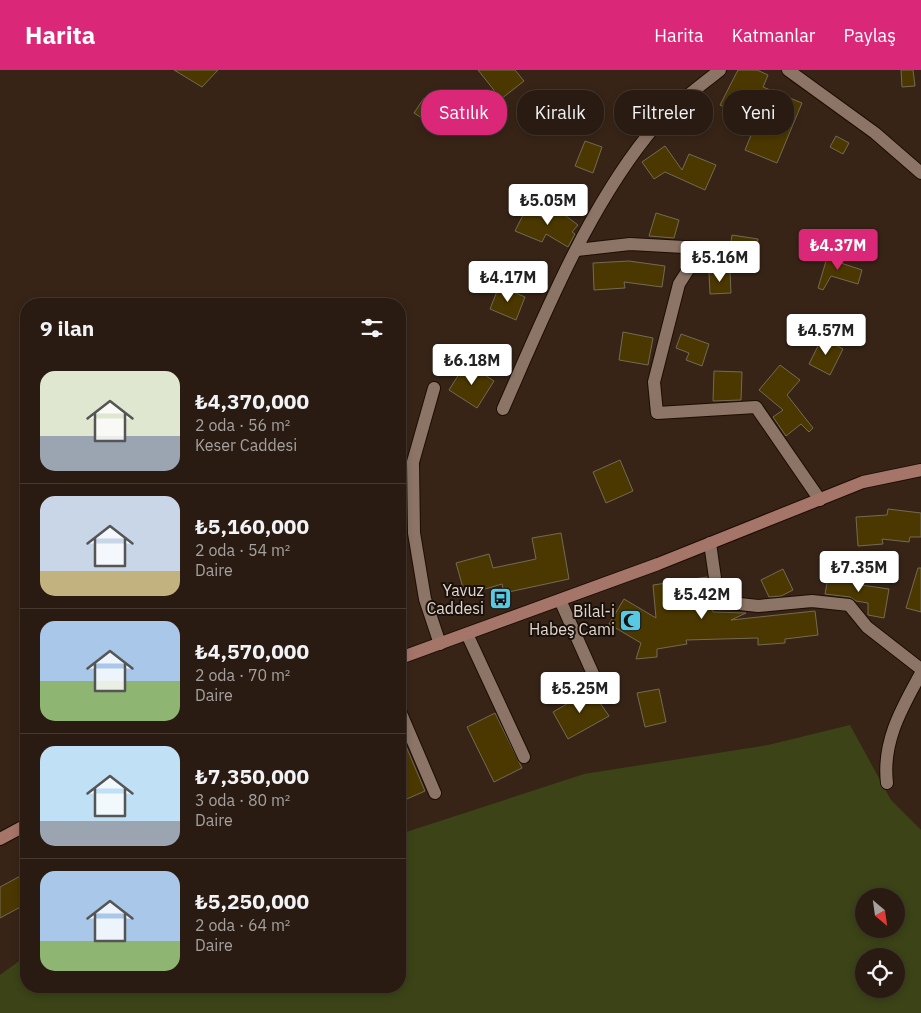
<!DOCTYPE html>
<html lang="tr">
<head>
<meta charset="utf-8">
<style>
  :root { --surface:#291b11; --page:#35281f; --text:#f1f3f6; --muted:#a5a19f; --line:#453931; --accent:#db2777 }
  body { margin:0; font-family:"IBM Plex Sans",sans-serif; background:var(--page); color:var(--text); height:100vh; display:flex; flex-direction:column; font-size:19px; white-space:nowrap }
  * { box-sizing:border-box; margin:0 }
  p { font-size:16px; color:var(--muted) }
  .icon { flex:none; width:28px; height:28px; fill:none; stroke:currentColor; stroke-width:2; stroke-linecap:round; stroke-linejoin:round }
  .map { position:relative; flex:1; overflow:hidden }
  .side { position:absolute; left:20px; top:228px; width:386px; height:695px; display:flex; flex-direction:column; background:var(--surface); border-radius:20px; box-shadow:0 2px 8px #0003,0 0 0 1px var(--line) }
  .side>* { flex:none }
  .guide { position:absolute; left:421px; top:20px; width:424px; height:45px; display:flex; gap:10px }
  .needle { width:32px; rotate:151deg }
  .fabs { position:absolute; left:855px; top:818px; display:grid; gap:10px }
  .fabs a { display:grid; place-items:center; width:50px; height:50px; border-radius:50%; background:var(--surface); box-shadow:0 2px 8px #0003,0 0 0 1px var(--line); font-size:25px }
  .price { position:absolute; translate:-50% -42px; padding:0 11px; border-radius:5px; background:#fff; color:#222; font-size:16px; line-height:32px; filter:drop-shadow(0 1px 2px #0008) }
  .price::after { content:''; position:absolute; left:50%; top:30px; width:15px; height:11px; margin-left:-8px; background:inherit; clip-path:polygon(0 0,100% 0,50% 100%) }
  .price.on { background:var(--accent); color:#fff }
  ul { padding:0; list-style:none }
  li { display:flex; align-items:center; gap:15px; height:125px; padding:0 20px }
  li+li { border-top:1px solid var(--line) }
  li span { display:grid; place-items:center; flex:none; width:140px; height:100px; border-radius:15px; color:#555 }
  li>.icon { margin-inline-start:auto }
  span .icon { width:60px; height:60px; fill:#fffc; stroke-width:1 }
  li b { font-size:21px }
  h2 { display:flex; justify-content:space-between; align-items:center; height:60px; padding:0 20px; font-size:21px }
  .tag { padding:0 18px; border-radius:20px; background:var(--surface); box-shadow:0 2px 8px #0003,0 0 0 1px var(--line); font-size:18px; line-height:45px }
  .tag.on { background:var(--accent); color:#fff }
  header { display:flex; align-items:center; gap:30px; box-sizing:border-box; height:70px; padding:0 25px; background:var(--accent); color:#fff }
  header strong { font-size:24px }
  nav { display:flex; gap:28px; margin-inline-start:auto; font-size:18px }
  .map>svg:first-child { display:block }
</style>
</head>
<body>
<header>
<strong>Harita</strong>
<nav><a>Harita</a><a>Katmanlar</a><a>Paylaş</a></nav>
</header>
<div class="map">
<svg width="921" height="943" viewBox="0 0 921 943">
  <rect width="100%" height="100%" fill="#372417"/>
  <path fill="#3b4317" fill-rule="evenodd" d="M 850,655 L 891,730 L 921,760 L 921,943 L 0,943 L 0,905 L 26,886 L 26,916 L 400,916 L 400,764 L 584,704 L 768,675 ZM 864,826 L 896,826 L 896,859 L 864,859 ZM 864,886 L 896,886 L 896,919 L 864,919 Z"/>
  <g fill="#4b3801" stroke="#746a53">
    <path d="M 174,0 L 218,0 L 202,17 Z"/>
    <path d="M 478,0 L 515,0 L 524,11 L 501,29 Z"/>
    <path d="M 738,0 L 757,0 L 768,5 L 763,17 L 802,33 L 777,93 L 745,80 L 756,53 L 720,35 Z"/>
    <path d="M 901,0 L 913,0 L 915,16 L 902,17 Z"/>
    <path d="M 424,28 L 452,45 L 442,61 L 414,43 Z"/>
    <path d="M 836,66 L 849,73 L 843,84 L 830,77 Z"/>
    <path d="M 585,71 L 602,77 L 593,103 L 575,96 Z"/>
    <path d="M 665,76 L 682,100 L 689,84 L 716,95 L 705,120 L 665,102 L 654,109 L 642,92 Z"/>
    <path d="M 550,134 L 578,155 L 572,162 L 575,164 L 568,177 L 546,164 L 542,172 L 515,161 L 526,139 L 542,147 Z"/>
    <path d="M 656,143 L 679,150 L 674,168 L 649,166 Z"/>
    <path d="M 732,165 L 758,169 L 754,197 L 728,194 Z"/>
    <path d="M 829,181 L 841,186 L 838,192 L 862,200 L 858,214 L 831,206 L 823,220 L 818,218 Z"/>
    <path d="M 629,191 L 665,196 L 662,217 L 624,212 L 625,218 L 594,220 L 593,193 Z"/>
    <path d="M 730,202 L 731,223 L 710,224 L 709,203 Z"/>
    <path d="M 499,216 L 525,227 L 516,250 L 490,239 Z"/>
    <path d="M 623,262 L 653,268 L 648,295 L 619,290 Z"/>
    <path d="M 681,264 L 709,274 L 702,296 L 686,290 L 689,283 L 676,278 Z"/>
    <path d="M 822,268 L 843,279 L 830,305 L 809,294 Z"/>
    <path d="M 466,293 L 494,311 L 477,338 L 449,320 Z"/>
    <path d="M 780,295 L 800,310 L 787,325 L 813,358 L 809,362 L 801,354 L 786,366 L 773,347 L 783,340 L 759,320 Z"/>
    <path d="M 714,301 L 742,302 L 741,330 L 713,331 Z"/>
    <path d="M 620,390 L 633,421 L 606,433 L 593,402 Z"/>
    <path d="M 888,439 L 921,443 L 921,467 L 910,467 L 909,472 L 882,469 L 883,474 L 858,476 L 856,447 L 887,445 Z"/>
    <path d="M 561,463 L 569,509 L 504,523 L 502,514 L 465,525 L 456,493 L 489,484 L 493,498 L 536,489 L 532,468 Z"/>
    <path d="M 918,498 L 921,498 L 921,542 L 906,538 Z"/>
    <path d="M 783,499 L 793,520 L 781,526 L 769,527 L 761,510 Z"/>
    <path d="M 829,502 L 862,508 L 861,515 L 889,519 L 884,548 L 868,545 L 868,533 L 856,531 L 850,527 L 825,524 Z"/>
    <path d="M 707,507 L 713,542 L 746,543 L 731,550 L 815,541 L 818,565 L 785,569 L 785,573 L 758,575 L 758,568 L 686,570 L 687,574 L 657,579 L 657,587 L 636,589 L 641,573 L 609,554 L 624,529 L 656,548 L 653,515 Z"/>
    <path d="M 659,619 L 666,652 L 645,657 L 637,623 Z"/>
    <path d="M 591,620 L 609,646 L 568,669 L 553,642 Z"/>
    <path d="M 495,643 L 522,698 L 494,712 L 467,657 Z"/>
    <path d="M 400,662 L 425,721 L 400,732 Z"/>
    <path d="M 26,803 L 26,834 L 0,848 L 0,817 Z"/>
  </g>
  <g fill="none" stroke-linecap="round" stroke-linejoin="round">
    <defs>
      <g id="minor">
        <path d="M 577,180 L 630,174 L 702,178 L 679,214 L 654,312 L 657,343 L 756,337 L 820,430"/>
        <path d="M 434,318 L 413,392 L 414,463 L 425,529 L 440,574"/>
        <path d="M 503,339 C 543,248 585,144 647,66 C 667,40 694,21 720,0"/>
        <path d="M 710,473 L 717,522 L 722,532 L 758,536 L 812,531 L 849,535 L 867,557 L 921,599"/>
        <path d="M 560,530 L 602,624"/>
        <path d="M 467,564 L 524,687"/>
        <path d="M 400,641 L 435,723"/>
        <path d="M 887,713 C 882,671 902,638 921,603"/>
      </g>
      <path id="tertiary" d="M 788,0 L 875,63 L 921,103"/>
      <g id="secondary">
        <path d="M 400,588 L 658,494 L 863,412 L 921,400"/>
        <path d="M 0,769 L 26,755"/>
      </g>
    </defs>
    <use href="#minor" stroke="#1e0d03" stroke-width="14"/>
    <use href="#tertiary" stroke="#1e0d03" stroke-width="14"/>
    <use href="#secondary" stroke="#1e0d03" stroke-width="14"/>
    <use href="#minor" stroke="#8c7566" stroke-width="12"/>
    <use href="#tertiary" stroke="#8c7566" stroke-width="12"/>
    <use href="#secondary" stroke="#a6756a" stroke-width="12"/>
  </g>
  <defs>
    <symbol id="bus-square" viewBox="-11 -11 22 22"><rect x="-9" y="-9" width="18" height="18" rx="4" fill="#58c9e3" stroke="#18100a"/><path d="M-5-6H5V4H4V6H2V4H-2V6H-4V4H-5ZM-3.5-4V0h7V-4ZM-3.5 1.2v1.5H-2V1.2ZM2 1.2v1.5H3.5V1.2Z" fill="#111"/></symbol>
    <symbol id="mosque-square" viewBox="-11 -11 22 22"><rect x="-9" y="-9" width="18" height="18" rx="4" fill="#58c9e3" stroke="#18100a"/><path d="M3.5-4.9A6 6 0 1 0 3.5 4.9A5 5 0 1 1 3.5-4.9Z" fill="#111"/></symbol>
  </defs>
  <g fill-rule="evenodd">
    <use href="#bus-square" x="488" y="516" width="25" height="25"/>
    <use href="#mosque-square" x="618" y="538" width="25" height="25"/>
  </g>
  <g text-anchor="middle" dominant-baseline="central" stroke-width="4" stroke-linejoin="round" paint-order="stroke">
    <g font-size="16" fill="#e3d6cd" stroke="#18100a" text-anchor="end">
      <text x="484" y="520">Yavuz<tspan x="484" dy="18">Caddesi</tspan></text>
      <text x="615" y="541">Bilal-i<tspan x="615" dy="18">Habeş Cami</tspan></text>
    </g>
  </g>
</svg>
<div class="fabs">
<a><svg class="needle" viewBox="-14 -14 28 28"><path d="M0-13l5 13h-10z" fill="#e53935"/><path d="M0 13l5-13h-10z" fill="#a5a19f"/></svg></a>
<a><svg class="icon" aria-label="locate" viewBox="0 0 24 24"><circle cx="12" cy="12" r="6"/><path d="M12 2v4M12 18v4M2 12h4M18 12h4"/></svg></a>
</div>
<b class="price" style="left:548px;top:156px">₺5.05M</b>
<b class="price on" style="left:838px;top:201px">₺4.37M</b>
<b class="price" style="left:720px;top:213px">₺5.16M</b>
<b class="price" style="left:508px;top:233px">₺4.17M</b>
<b class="price" style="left:826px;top:286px">₺4.57M</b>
<b class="price" style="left:472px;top:316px">₺6.18M</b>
<b class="price" style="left:859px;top:523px">₺7.35M</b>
<b class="price" style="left:702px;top:550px">₺5.42M</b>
<b class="price" style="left:580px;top:644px">₺5.25M</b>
<div class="guide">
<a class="tag on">Satılık</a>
<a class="tag">Kiralık</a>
<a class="tag">Filtreler</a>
<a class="tag">Yeni</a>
</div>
<section class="side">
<h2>9 ilan<svg class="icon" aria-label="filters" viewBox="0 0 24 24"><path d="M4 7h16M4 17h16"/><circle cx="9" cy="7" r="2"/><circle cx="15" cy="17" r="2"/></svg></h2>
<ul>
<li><span style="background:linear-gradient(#dfe7d0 65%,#9aa5b1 0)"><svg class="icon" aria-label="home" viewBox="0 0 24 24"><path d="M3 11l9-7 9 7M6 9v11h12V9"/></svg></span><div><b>₺4,370,000</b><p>2 oda · 56 m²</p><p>Keser Caddesi</p></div></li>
<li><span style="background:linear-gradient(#c9d6e8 75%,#c2b280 0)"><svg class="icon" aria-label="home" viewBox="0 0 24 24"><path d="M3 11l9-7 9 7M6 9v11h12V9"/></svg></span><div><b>₺5,160,000</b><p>2 oda · 54 m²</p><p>Daire</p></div></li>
<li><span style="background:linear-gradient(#a9c7e8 60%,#8fb573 0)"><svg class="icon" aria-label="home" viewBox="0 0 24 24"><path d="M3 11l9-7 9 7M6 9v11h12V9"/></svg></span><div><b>₺4,570,000</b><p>2 oda · 70 m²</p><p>Daire</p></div></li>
<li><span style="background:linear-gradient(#bfe0f5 75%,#9aa5b1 0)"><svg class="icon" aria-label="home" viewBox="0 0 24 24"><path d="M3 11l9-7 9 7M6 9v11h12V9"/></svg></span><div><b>₺7,350,000</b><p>3 oda · 80 m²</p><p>Daire</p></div></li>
<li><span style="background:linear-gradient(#a9c7e8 70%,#8fb573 0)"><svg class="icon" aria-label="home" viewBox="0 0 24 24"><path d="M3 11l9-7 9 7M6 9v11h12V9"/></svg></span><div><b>₺5,250,000</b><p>2 oda · 64 m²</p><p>Daire</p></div></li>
</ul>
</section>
</div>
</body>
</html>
